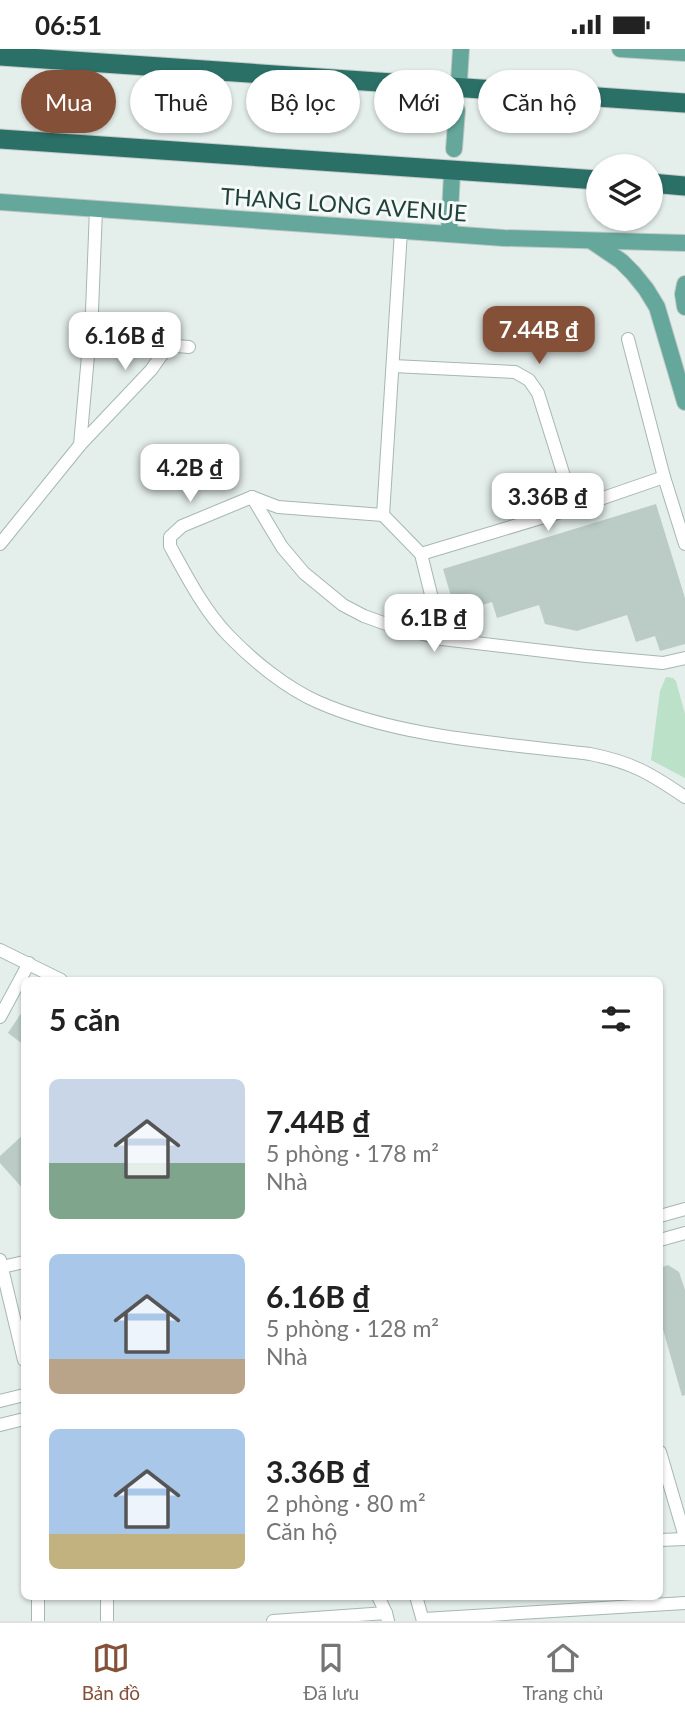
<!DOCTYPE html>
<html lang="vi">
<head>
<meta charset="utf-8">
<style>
  :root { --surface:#fff; --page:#f6f6f6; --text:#222; --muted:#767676; --line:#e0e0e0; --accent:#845138 }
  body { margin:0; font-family:Lato,sans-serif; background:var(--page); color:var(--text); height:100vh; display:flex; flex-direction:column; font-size:26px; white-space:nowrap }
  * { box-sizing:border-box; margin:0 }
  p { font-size:23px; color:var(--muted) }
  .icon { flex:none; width:38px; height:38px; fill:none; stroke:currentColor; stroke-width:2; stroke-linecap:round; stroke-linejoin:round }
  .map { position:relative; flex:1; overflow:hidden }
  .drawer { position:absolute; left:21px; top:928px; width:642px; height:623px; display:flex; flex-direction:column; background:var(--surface); border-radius:10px; box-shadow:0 2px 5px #0004 }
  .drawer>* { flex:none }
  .hud { position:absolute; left:21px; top:21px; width:644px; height:63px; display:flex; gap:14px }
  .fabs { position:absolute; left:586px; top:105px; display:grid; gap:14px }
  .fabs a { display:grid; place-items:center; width:77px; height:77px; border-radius:50%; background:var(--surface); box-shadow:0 2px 5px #0004; font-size:35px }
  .price { position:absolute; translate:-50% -60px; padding:0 16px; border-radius:14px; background:#fff; color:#222; font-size:23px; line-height:46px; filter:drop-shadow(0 2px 4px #0008) }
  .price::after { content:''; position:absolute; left:50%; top:42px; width:21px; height:16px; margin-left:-10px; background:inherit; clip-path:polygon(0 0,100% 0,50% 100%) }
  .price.active { background:var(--accent); color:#fff }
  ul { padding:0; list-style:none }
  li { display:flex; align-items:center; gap:21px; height:175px; padding:0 28px }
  li span { display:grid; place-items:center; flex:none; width:196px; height:140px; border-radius:10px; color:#555 }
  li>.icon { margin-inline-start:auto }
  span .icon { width:84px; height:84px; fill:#fffc; stroke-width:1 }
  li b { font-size:30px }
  h2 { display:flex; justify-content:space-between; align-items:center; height:84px; padding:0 28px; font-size:30px }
  .chip { padding:0 24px; border-radius:32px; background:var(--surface); box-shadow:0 2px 5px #0004; font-size:24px; line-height:63px }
  .chip.active { background:var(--accent); color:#fff }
  .status { display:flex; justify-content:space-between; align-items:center; height:49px; padding:0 35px; background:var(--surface); direction:ltr }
  .status svg { height:19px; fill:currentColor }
  .tabs { display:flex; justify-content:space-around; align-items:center; height:98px; border-top:2px solid var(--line); background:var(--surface); font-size:19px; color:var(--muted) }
  .tabs a { display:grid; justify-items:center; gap:4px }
  .tabs .active { color:var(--accent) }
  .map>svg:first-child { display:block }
</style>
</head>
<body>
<div class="status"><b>06:51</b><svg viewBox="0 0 49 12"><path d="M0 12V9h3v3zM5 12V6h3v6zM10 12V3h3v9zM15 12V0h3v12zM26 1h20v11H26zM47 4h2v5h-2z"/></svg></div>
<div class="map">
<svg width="685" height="1572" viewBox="0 0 685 1572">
  <rect width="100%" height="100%" fill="#e4eeea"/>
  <path fill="#bbe1c8" d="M 666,628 L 673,629 L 676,632 L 685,665 L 685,729 L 651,711 L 660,642 Z"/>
  <g fill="#bbccc7">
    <path d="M 656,455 L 685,549 L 685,595 L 660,602 L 655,587 L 636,593 L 627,566 L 577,582 L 545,575 L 539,556 L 497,569 L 492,553 L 456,564 L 443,520 Z"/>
    <path d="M 24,960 L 24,996 L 8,984 Z"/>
    <path d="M 24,1085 L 24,1141 L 0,1114 L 0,1107 Z"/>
    <path d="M 668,1216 L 679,1223 L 685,1241 L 685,1346 L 682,1347 L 660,1270 L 660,1219 Z"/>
  </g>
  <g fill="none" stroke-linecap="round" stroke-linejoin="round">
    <defs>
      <g id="minor">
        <path d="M 401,182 L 383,466 L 421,505 L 442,590"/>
        <path d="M 628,290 L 664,428 L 685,495"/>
        <path d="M 393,317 L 515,323 L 529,331 L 538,344 L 574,459"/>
        <path d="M 80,396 L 92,262 L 96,160"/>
        <path d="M 252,448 L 282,498 L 304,524 L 343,556 L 364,567 L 389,576 L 442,590 L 586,607 L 663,614 L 685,609"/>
        <path d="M 383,466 L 278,458 L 252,448 L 182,477 L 170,488 L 170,497 C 187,528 204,561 228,586 C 252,611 286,639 318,653 C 400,689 501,694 590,705 C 631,713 650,724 685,748"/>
        <path d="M 0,495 L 80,396 L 151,321 L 163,304 L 170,298 L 177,297 L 189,298"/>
        <path d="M 421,505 L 574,459 L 664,428"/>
        <path d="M 0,901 L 61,931"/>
        <path d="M 0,968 L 29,914"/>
        <path d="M 660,1167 L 685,1160"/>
        <path d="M 660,1191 L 685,1184"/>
        <path d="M 0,1211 L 24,1311"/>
        <path d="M 2,1218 L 24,1213"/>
        <path d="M 0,1352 L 24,1346"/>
        <path d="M 0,1376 L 24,1370"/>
        <path d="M 660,1403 L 685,1488"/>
        <path d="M 660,1491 L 685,1490"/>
        <path d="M 38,1547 L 38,1572"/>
        <path d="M 107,1547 L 107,1572"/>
        <path d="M 378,1547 L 386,1564"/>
        <path d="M 416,1547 L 423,1572"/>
        <path d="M 424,1570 L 685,1554"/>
        <path d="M 273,1572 L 386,1564 L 388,1572"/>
      </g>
      <g id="major">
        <path d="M 620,0 L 685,4"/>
        <path d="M 459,32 L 461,0"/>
        <path d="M 454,100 L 457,61"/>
        <path d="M 0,153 L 504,189 L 685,194"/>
        <path d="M 449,185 L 452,124"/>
        <path d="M 593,193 L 621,212 L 633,224 L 646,240 L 657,258 L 685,353"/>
        <path d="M 685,235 L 683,245 L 685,258"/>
      </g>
      <g id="highway">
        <path d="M 0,7 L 685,54"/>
        <path d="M 0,90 L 598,131"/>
        <path d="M 651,134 L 685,137"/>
      </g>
    </defs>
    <use href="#minor" stroke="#a6b7b2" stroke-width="14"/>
    <use href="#major" stroke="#c1cac8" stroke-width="18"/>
    <use href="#highway" stroke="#c1cac8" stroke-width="21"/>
    <use href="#minor" stroke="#fff" stroke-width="12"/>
    <use href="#major" stroke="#65a79b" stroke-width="16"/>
    <use href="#highway" stroke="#2b7067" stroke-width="19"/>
  </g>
  <g text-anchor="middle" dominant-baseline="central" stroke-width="6" stroke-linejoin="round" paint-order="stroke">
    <g font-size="23" fill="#21413b" stroke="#f5faf8">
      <text transform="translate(344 155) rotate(4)">THANG LONG AVENUE</text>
    </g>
  </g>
</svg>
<div class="fabs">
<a><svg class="icon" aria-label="layers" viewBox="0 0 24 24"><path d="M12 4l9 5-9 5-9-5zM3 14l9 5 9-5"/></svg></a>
</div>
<b class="price active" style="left:539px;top:317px">7.44B ₫</b>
<b class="price" style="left:125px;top:323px">6.16B ₫</b>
<b class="price" style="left:190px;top:455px">4.2B ₫</b>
<b class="price" style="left:548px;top:484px">3.36B ₫</b>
<b class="price" style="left:434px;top:605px">6.1B ₫</b>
<div class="hud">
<a class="chip active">Mua</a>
<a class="chip">Thuê</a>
<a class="chip">Bộ lọc</a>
<a class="chip">Mới</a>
<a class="chip">Căn hộ</a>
</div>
<section class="drawer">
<h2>5 căn<svg class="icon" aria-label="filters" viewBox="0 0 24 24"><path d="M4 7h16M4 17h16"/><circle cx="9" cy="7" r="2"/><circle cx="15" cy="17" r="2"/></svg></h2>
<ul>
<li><span style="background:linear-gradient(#c9d6e8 60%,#7fa58c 0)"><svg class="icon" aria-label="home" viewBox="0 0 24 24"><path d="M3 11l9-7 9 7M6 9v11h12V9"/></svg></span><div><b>7.44B ₫</b><p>5 phòng · 178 m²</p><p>Nhà</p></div></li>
<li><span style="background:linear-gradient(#a9c7e8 75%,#b9a48a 0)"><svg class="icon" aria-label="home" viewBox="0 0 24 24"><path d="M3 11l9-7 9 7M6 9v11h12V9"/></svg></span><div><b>6.16B ₫</b><p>5 phòng · 128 m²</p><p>Nhà</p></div></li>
<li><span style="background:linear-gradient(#a9c7e8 75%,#c2b280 0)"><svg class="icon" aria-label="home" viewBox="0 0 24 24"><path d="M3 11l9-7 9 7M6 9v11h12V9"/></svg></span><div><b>3.36B ₫</b><p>2 phòng · 80 m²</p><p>Căn hộ</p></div></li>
</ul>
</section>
</div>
<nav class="tabs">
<a class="active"><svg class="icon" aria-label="map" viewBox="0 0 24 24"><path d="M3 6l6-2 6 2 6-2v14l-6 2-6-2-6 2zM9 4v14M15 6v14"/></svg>Bản đồ</a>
<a><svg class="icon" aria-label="saved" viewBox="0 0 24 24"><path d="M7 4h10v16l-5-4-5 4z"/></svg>Đã lưu</a>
<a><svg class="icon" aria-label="home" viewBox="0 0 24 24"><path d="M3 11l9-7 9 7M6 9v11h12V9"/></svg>Trang chủ</a>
</nav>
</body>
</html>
